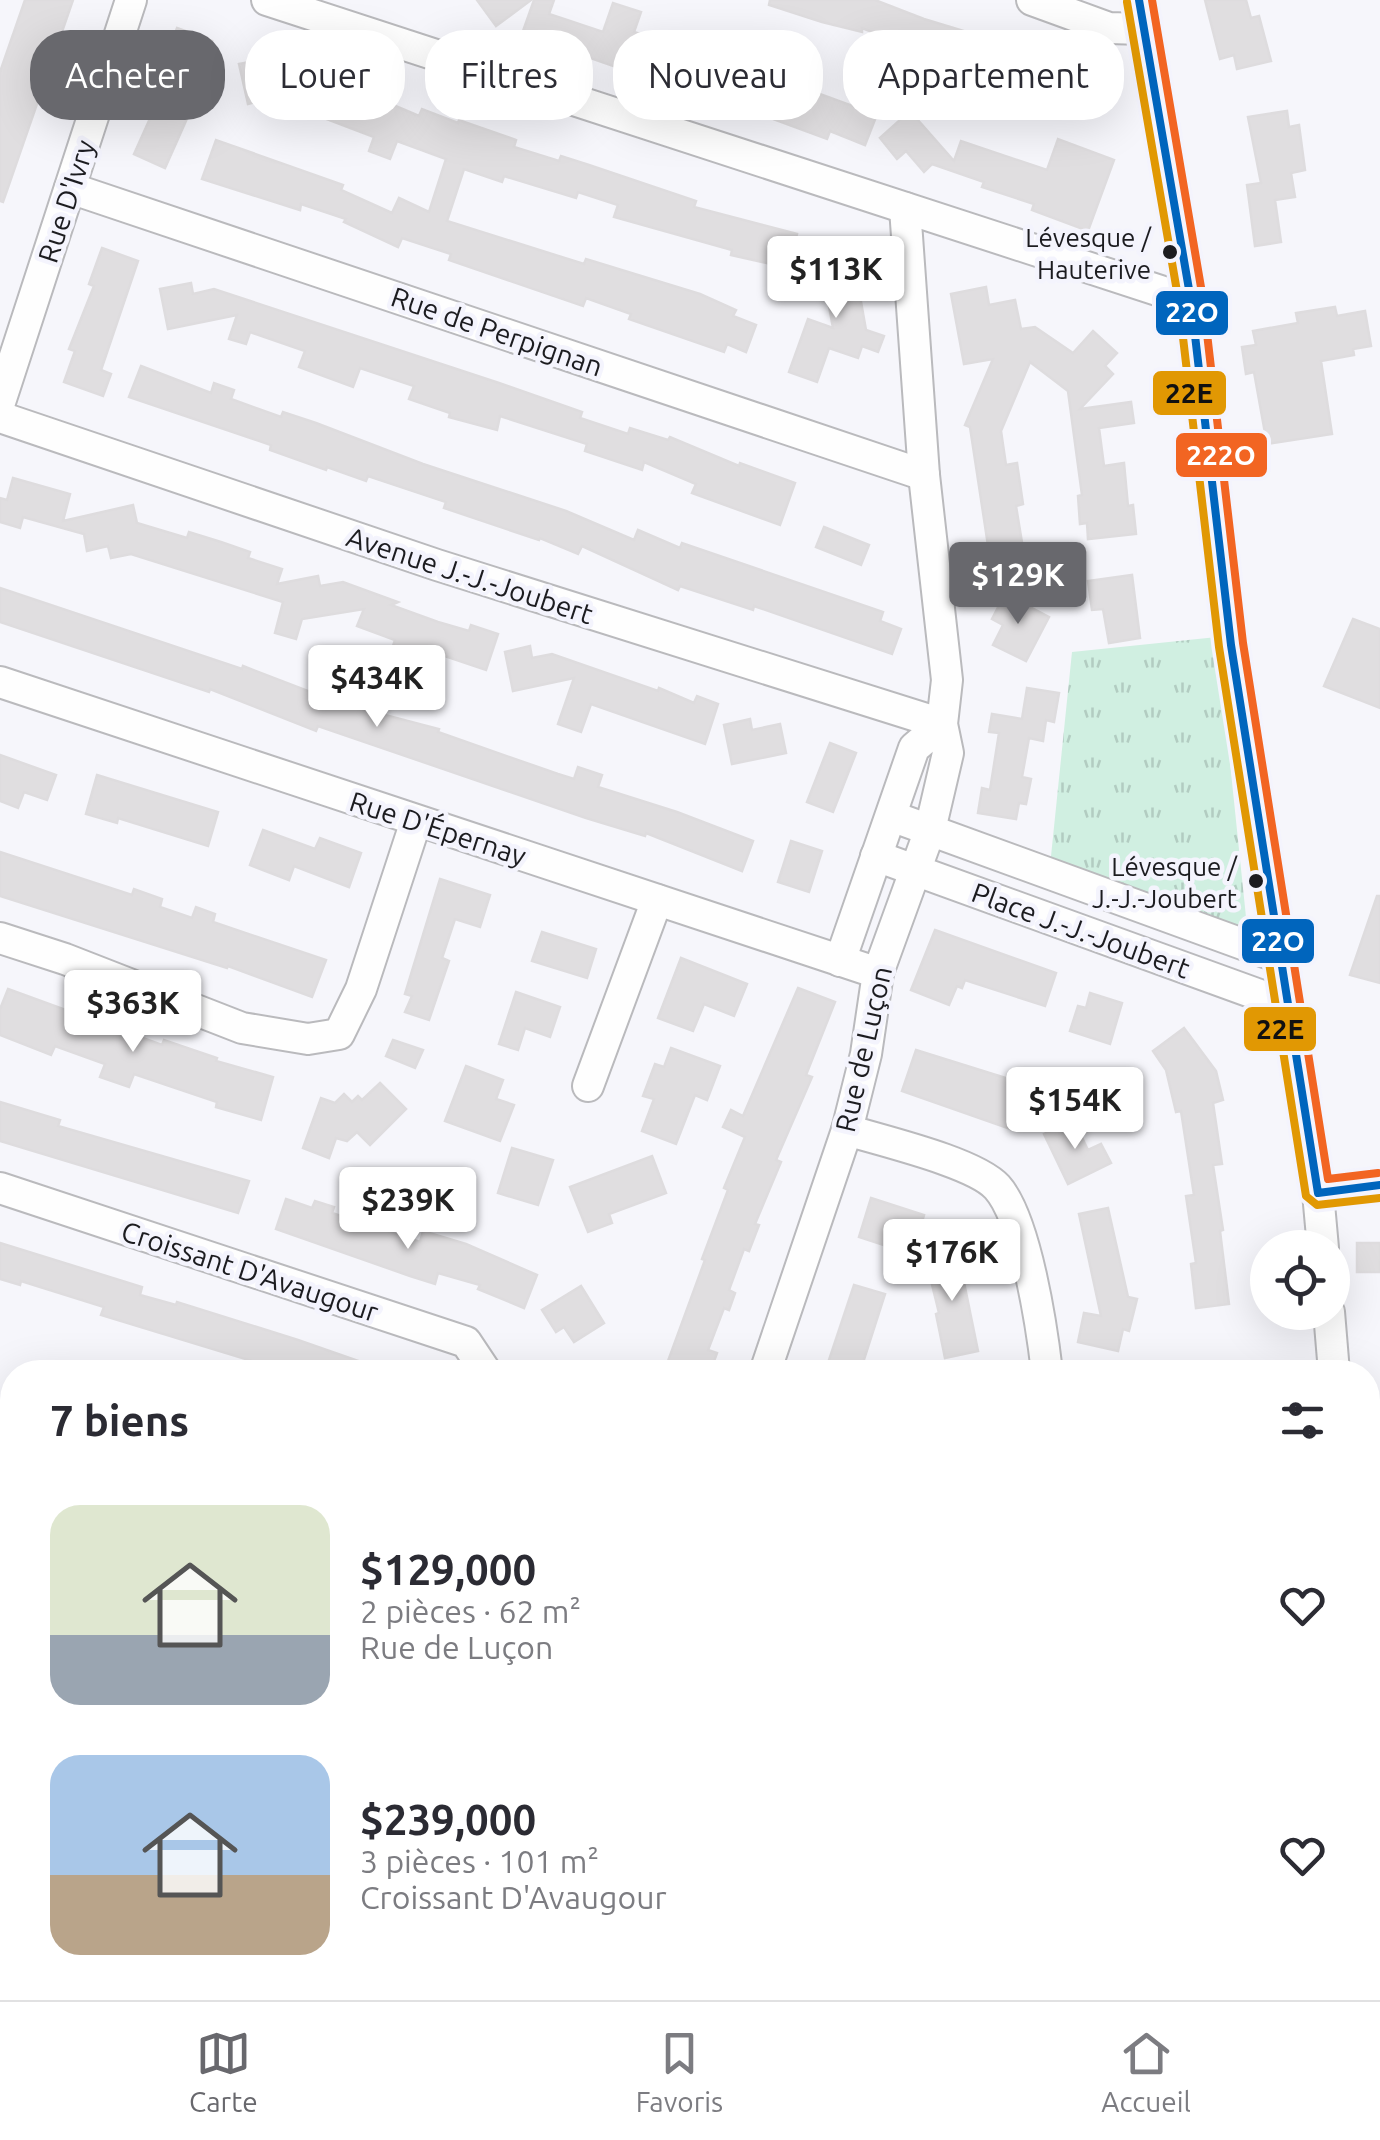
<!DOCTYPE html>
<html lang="fr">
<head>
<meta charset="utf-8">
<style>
  :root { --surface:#fff; --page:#f7f7f7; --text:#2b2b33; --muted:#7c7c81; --line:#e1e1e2; --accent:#68686d }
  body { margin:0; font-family:Ubuntu,sans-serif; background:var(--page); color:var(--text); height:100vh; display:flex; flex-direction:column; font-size:38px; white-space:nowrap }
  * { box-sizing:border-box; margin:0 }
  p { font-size:32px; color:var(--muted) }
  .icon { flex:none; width:55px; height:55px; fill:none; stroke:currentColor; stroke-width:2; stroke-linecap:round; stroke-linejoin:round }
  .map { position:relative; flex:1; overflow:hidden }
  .sheet { position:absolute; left:0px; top:1360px; width:1380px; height:640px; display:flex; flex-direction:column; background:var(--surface); border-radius:40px 40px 0 0; box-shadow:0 10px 40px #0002 }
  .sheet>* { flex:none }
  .guide { position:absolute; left:30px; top:30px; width:1320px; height:90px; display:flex; gap:20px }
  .fabs { position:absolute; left:1250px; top:1230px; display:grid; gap:20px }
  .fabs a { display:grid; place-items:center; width:100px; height:100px; border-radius:50%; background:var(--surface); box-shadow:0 10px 40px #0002; font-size:50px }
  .price { position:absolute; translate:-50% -85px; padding:0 22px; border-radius:10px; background:#fff; color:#222; font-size:32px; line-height:65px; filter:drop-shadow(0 2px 5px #0008) }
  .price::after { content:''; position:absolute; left:50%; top:60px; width:30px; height:22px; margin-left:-15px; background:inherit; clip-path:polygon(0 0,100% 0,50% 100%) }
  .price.on { background:var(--accent); color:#fff }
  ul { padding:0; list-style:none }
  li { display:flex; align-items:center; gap:30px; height:250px; padding:0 50px }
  li span { display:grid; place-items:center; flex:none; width:280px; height:200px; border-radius:30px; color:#555 }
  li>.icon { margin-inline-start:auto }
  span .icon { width:120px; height:120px; fill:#fffc; stroke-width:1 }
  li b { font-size:42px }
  h2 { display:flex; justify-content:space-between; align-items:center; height:120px; padding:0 50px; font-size:42px }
  .tag { padding:0 35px; border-radius:40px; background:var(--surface); box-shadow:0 10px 40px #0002; font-size:35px; line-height:90px }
  .tag.on { background:var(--accent); color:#fff }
  .dock { display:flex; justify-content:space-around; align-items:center; height:140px; border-top:2px solid var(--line); background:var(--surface); font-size:28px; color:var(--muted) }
  .dock a { display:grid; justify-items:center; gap:5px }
  .dock .on { color:var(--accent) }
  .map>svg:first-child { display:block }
</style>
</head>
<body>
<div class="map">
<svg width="1380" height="2000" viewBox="0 0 1380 2000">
  <defs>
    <pattern id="grass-tufts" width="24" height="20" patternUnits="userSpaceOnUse" patternTransform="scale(2.5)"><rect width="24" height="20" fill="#d0efe1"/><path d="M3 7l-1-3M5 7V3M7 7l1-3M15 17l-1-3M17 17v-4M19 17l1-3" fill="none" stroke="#b2ccc1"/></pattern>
  </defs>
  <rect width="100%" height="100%" fill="#f6f6fb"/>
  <path fill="url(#grass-tufts)" d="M 1217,637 L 1249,946 L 1050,866 L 1072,652 Z"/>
  <g fill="#e0dee0" stroke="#dedcde" stroke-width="2.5">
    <path d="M 25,0 L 73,0 L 3,202 L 0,201 L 0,72 Z"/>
    <path d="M 477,0 L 531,0 L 496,26 Z"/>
    <path d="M 534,0 L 554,0 L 549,14 L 603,32 L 613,3 L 641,12 L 634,32 L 684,48 L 703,35 L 734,79 L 710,97 L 694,74 L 685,80 L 661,46 L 650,79 L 522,34 Z"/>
    <path d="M 770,0 L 875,0 L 924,19 L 1033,52 L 1028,70 L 1080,60 L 1088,100 L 1052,108 L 1048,90 L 973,65 L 972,69 L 914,51 L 911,59 L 893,52 L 898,42 L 862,28 L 862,32 L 822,22 L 769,5 Z"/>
    <path d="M 1205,0 L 1246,0 L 1251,18 L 1259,16 L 1271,61 L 1237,69 L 1234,55 L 1220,59 Z"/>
    <path d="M 177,28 L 212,41 L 185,112 L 189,114 L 165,168 L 134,154 L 165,85 L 174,57 L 167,54 Z"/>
    <path d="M 265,59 L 268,70 L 292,64 L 302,110 L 289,105 L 280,107 L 277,97 L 248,104 L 239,64 Z"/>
    <path d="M 760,72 L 858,108 L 863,98 L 881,104 L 865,145 L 830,131 L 827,139 L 735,105 L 745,77 L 757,81 Z"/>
    <path d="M 318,73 L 419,116 L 422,109 L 458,123 L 459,120 L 516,140 L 514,147 L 559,161 L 561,156 L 589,165 L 696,201 L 694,207 L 797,234 L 789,268 L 731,255 L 732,250 L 614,217 L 618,205 L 578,192 L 576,198 L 504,176 L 502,182 L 464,169 L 447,221 L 584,264 L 586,259 L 700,294 L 736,310 L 733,316 L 756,325 L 746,352 L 727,344 L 724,352 L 629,319 L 631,314 L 586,298 L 583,306 L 449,260 L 451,254 L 402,238 L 398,247 L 344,222 L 346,219 L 301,204 L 300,210 L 202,179 L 216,140 L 343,185 L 341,190 L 392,213 L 399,198 L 429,212 L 446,159 L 397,141 L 390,159 L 369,151 L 374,137 L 303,110 Z"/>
    <path d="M 910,111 L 954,161 L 961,141 L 1047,170 L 1058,139 L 1114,160 L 1088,231 L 1032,210 L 1034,204 L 982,187 L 984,182 L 932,164 L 924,172 L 906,151 L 897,159 L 880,138 Z"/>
    <path d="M 1287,111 L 1289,127 L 1299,125 L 1305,170 L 1291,173 L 1295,197 L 1275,200 L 1281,242 L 1255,246 L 1247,185 L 1261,183 L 1248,117 Z"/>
    <path d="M 102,248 L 138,261 L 101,370 L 111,374 L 103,396 L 64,382 L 75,351 L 69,349 L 94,286 L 89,284 Z"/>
    <path d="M 852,251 L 866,330 L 884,336 L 878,352 L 862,346 L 858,358 L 829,348 L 817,382 L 789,372 L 808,319 L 833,328 L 820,257 Z"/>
    <path d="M 191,283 L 193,294 L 214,289 L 499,383 L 582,412 L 580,418 L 628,434 L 630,428 L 668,440 L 670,437 L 739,466 L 740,463 L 795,483 L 780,525 L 692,493 L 696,484 L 644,462 L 642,470 L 585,451 L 587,444 L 500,416 L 497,430 L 449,417 L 450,413 L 409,399 L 414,386 L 360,368 L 353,387 L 299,367 L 305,351 L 250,332 L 246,344 L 229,339 L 237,315 L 168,329 L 160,289 Z"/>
    <path d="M 986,287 L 989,305 L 1015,300 L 1021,329 L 1035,327 L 1073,353 L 1093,331 L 1117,353 L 1105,366 L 1113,374 L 1080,409 L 1131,402 L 1134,423 L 1099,428 L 1104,466 L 1124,463 L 1128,506 L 1133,505 L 1136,534 L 1088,539 L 1087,523 L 1080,524 L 1078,496 L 1082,495 L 1068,391 L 1030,362 L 1001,431 L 1006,465 L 1017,463 L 1023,504 L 1016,506 L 1028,579 L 994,585 L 970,427 L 965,425 L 993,359 L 964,364 L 951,294 Z"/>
    <path d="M 1335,307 L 1337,316 L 1365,311 L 1371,346 L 1353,349 L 1354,355 L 1321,361 L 1332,434 L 1267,444 L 1254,372 L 1246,374 L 1242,347 L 1256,345 L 1253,331 L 1298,323 L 1296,313 Z"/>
    <path d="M 141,366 L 211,393 L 214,383 L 234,390 L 231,399 L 281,417 L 283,412 L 316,423 L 423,464 L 566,511 L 634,540 L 638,530 L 680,548 L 682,543 L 883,612 L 880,621 L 901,629 L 892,654 L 754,606 L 753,610 L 680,586 L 678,590 L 582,546 L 578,554 L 540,538 L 539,540 L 444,508 L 446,502 L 368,476 L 366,481 L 327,467 L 326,470 L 270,450 L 271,445 L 129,397 Z"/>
    <path d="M 13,478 L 70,494 L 63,521 L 133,505 L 137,523 L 187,538 L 189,532 L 221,542 L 250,552 L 248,558 L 282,569 L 277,584 L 318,576 L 320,586 L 343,582 L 398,602 L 391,605 L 438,622 L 469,631 L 471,625 L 498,634 L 486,670 L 421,648 L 418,656 L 393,646 L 395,640 L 357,626 L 364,609 L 302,619 L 296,639 L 275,633 L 283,602 L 131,554 L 111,558 L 108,546 L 87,551 L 84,534 L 23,517 L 20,528 L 0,522 L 0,498 L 7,500 Z"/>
    <path d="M 824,527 L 869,545 L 861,565 L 816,547 Z"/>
    <path d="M 1132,575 L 1140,638 L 1109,643 L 1103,609 L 1092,610 L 1088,581 Z"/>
    <path d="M 0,588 L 242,669 L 243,666 L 339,703 L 439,729 L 438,732 L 558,774 L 574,779 L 578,767 L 602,775 L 598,787 L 677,812 L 753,841 L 742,871 L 646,833 L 645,836 L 586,818 L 318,726 L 316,731 L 210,689 L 209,692 L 0,622 Z"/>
    <path d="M 1005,594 L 1049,617 L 1026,661 L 993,645 L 1003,625 L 992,619 Z"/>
    <path d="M 1353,619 L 1380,629 L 1380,708 L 1324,686 Z"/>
    <path d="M 530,646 L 532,658 L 552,654 L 658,691 L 659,688 L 694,703 L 697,696 L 718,704 L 705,744 L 591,704 L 581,732 L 558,724 L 574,678 L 513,691 L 505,652 Z"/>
    <path d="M 1027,688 L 1059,693 L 1054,722 L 1046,720 L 1043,741 L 1029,738 L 1022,777 L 1031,779 L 1026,804 L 1019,803 L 1016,819 L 978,813 L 982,788 L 990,790 L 999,733 L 989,732 L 992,714 L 1022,719 Z"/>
    <path d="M 750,719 L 752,730 L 780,724 L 786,753 L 732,764 L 724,725 Z"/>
    <path d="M 830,743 L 856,753 L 833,812 L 807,802 Z"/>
    <path d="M 0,755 L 56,775 L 47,800 L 24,792 L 18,808 L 0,801 Z"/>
    <path d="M 97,775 L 218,812 L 208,846 L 118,818 L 117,823 L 86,814 Z"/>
    <path d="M 263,830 L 315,849 L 320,838 L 361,853 L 349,887 L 294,866 L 289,880 L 250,865 Z"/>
    <path d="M 791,841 L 822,851 L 809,892 L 778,882 Z"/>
    <path d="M 0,852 L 132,895 L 134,889 L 162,899 L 160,907 L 192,918 L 196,907 L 215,914 L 213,922 L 326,960 L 312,997 L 228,966 L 227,968 L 0,896 Z"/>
    <path d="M 440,879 L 490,895 L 480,927 L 455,919 L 442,958 L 449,961 L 429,1020 L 405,1012 L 412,996 L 405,994 Z"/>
    <path d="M 1377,896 L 1380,896 L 1380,983 L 1350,975 Z"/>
    <path d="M 935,930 L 1056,973 L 1045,1006 L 965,980 L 962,988 L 957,986 L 949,1005 L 911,990 Z"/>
    <path d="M 542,932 L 596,949 L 587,978 L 532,961 Z"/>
    <path d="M 681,958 L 747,984 L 734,1016 L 704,1004 L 693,1031 L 658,1018 Z"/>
    <path d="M 798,988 L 835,1002 L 806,1075 L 812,1077 L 776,1160 L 781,1162 L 755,1224 L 759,1225 L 749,1251 L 744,1249 L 729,1290 L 735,1293 L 729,1310 L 724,1308 L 708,1350 L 717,1353 L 710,1372 L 664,1372 L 705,1260 L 702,1259 L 728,1190 L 724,1188 L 745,1137 L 723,1127 L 731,1110 L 743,1116 Z"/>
    <path d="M 8,989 L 162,1045 L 164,1040 L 217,1058 L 216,1061 L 273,1077 L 261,1120 L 216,1107 L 217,1102 L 134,1074 L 129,1087 L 100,1077 L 105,1064 L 55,1046 L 51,1055 L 0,1035 L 0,1009 Z"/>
    <path d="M 516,992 L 560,1007 L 550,1037 L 525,1028 L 518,1050 L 499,1044 Z"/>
    <path d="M 1090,993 L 1122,1003 L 1110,1044 L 1070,1031 L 1078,1006 L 1086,1008 Z"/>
    <path d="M 1184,1028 L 1216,1071 L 1223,1100 L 1213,1103 L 1222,1164 L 1213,1165 L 1223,1230 L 1220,1231 L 1229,1304 L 1196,1308 L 1191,1264 L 1196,1263 L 1186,1196 L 1194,1195 L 1181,1111 L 1176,1112 L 1166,1070 L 1153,1051 Z"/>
    <path d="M 393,1040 L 423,1050 L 415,1068 L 386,1056 Z"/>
    <path d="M 671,1048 L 720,1066 L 707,1100 L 695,1095 L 676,1144 L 642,1131 L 654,1099 L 643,1096 L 655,1064 L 664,1067 Z"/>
    <path d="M 916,1050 L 1028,1085 L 1013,1130 L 902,1091 Z"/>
    <path d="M 466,1066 L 503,1080 L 496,1099 L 514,1105 L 500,1141 L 445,1121 Z"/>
    <path d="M 380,1083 L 406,1109 L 370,1145 L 357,1132 L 347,1141 L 336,1138 L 329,1158 L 303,1148 L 321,1098 L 335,1103 L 344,1094 L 352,1102 L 358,1096 L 362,1100 Z"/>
    <path d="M 0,1102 L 60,1120 L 58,1126 L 249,1181 L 238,1213 L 0,1141 Z"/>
    <path d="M 1073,1119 L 1088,1150 L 1101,1144 L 1111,1163 L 1068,1184 L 1044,1134 Z"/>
    <path d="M 512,1148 L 553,1160 L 538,1205 L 498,1193 Z"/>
    <path d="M 652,1156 L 666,1193 L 609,1214 L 612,1223 L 588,1232 L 570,1187 Z"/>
    <path d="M 871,1198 L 924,1215 L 911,1258 L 891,1252 L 893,1248 L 859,1237 Z"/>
    <path d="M 286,1199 L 312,1208 L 315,1201 L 334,1207 L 332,1213 L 420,1242 L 423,1231 L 466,1244 L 537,1275 L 524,1308 L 478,1289 L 480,1285 L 438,1273 L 435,1284 L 410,1276 L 276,1229 Z"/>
    <path d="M 1108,1208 L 1128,1297 L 1137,1299 L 1129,1331 L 1123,1329 L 1118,1351 L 1078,1342 L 1084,1313 L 1101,1316 L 1079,1214 Z"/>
    <path d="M 0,1243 L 142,1287 L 140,1295 L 176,1305 L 177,1302 L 298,1340 L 384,1370 L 383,1372 L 288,1372 L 101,1315 L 104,1307 L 21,1281 L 20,1285 L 0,1279 Z"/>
    <rect x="1357" y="1243" width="23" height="29"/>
    <path d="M 957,1248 L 978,1351 L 945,1358 L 936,1314 L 939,1313 L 925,1256 Z"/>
    <path d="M 854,1285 L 885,1294 L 860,1372 L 825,1372 Z"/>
    <path d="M 581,1286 L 604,1323 L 574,1342 L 564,1327 L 556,1332 L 542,1310 Z"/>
  </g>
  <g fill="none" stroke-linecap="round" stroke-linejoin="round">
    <defs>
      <g id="minor">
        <path d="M 267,0 L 1191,301"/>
        <path d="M 1032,0 L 1109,28 L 1143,29"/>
        <path d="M 1139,0 L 1191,301 L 1231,645 L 1318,1193 L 1323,1248"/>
        <path d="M 70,188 L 924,475"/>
        <path d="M 0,402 L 131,0"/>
        <path d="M 0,417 L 437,565 L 942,724"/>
        <path d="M 0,682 L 878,973"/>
        <path d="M 891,816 L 1281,958"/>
        <path d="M 876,856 L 1287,1005"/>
        <path d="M 0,938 L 65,959 L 242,1028 L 308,1039 L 339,1034 L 361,989 L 416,821"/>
        <path d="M 840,961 L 914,748 L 942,724"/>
        <path d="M 588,1086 L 657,900"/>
        <path d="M 847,1130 C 882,1141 974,1162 997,1187 C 1026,1219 1042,1329 1047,1372"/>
        <path d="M 0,1188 L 466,1342 L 486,1372"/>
        <path d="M 1318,1193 L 1380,1185"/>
        <path d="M 1329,1312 L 1334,1372"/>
        <path d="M 765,1372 L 847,1130 L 866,1054 L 878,973 L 930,830 L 948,753 L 942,724 L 947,680 L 924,475 L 905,208"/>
        <path d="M 0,1482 L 12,1486"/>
        <path d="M 0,1738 L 12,1744"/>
        <path d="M 1368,1756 L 1380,1894"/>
        <path d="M 1368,1936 L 1380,1940"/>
        <path d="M 548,2000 L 550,1988"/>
        <path d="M 841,2000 L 845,1988"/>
        <path d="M 1138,2000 L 1140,1988"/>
      </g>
    </defs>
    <use href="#minor" stroke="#bababd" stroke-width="34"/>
    <use href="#minor" stroke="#fefefe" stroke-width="30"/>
    <defs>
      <path id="bus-1" d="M 1139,0 L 1191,301 L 1231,645 L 1318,1193 L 1380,1185"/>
      <path id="bus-2" d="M 1127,2 L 1179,303 L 1219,647 L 1306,1196 L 1317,1205 L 1380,1198"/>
      <path id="bus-3" d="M 1152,0 L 1203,299 L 1243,643 L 1328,1179 L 1378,1173"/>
    </defs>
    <use href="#bus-1" stroke="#f4f4fd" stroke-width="15"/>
    <use href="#bus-2" stroke="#f4f4fd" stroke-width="15"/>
    <use href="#bus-3" stroke="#f4f4fd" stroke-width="15"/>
    <use href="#bus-1" stroke="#0065bd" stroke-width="8"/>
    <use href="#bus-2" stroke="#e19803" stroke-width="8"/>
    <use href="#bus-3" stroke="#f26522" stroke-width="8"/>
  </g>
  <g fill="#1c1c20" stroke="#f4f4fd" stroke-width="4">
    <circle cx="1170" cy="252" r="9"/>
    <circle cx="1256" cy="881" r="9"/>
  </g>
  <g text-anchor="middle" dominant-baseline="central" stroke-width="9" stroke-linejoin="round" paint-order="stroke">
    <g font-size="26" fill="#1c1c20" stroke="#f4f4fd" text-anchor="end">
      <text x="1151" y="237">Lévesque /<tspan x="1151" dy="32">Hauterive</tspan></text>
      <text x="1237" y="866">Lévesque /<tspan x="1237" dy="32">J.-J.-Joubert</tspan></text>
    </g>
    <g font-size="28" fill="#1c1c20" stroke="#f4f4fd">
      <text transform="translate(66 201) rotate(-72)">Rue D'Ivry</text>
      <text transform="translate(497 331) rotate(19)">Rue de Perpignan</text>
      <text transform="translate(470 575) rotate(18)">Avenue J.-J.-Joubert</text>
      <text transform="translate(438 828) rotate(18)">Rue D'Épernay</text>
      <text transform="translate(1081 930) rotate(20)">Place J.-J.-Joubert</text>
      <text transform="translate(863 1049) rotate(-77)">Rue de Luçon</text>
      <text transform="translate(250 1271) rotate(18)">Croissant D'Avaugour</text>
    </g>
  </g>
  <g stroke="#f4f4fd" stroke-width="4">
    <rect x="1154" y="289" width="76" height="48" rx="10" fill="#0065bd"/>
    <rect x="1151" y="369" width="77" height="48" rx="10" fill="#e19803"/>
    <rect x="1174" y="431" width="95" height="48" rx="10" fill="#f26522"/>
    <rect x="1240" y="917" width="76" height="48" rx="10" fill="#0065bd"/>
    <rect x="1242" y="1005" width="76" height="48" rx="10" fill="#e19803"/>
  </g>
  <g font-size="28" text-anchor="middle" font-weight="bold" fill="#fff">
    <text x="1192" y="322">22O</text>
    <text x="1221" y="465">222O</text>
    <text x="1278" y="951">22O</text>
  </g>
  <g font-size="28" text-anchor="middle" font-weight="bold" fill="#111">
    <text x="1189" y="403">22E</text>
    <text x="1280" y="1039">22E</text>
  </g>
</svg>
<div class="fabs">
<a><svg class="icon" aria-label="locate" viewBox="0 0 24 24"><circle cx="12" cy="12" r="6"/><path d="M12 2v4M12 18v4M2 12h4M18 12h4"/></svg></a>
</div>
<b class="price" style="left:836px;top:321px">$113K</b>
<b class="price on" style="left:1018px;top:627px">$129K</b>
<b class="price" style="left:377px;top:730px">$434K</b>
<b class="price" style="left:133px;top:1055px">$363K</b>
<b class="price" style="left:1075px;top:1152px">$154K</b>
<b class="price" style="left:408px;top:1252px">$239K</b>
<b class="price" style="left:952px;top:1304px">$176K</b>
<div class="guide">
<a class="tag on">Acheter</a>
<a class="tag">Louer</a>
<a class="tag">Filtres</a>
<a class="tag">Nouveau</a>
<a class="tag">Appartement</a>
</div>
<section class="sheet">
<h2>7 biens<svg class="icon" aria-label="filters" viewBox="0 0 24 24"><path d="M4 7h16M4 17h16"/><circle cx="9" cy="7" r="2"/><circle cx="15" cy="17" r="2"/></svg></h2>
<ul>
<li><span style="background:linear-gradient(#dfe7d0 65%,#9aa5b1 0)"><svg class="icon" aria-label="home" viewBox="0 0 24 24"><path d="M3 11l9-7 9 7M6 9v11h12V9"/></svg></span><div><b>$129,000</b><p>2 pièces · 62 m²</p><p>Rue de Luçon</p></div><svg class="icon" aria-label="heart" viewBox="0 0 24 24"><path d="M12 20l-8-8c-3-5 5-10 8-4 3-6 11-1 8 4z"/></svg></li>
<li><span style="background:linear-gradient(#a9c7e8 60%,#b9a48a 0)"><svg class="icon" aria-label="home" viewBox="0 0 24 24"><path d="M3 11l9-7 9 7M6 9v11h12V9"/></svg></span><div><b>$239,000</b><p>3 pièces · 101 m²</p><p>Croissant D'Avaugour</p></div><svg class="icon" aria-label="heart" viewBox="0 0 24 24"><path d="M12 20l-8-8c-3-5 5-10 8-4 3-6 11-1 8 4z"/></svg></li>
</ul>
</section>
</div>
<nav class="dock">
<a class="on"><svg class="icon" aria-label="map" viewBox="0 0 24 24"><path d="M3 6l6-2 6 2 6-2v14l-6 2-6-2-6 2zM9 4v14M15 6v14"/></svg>Carte</a>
<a><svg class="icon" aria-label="saved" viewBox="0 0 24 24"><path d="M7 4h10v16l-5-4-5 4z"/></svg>Favoris</a>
<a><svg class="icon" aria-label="home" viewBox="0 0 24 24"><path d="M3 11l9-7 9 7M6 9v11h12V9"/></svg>Accueil</a>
</nav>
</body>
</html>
